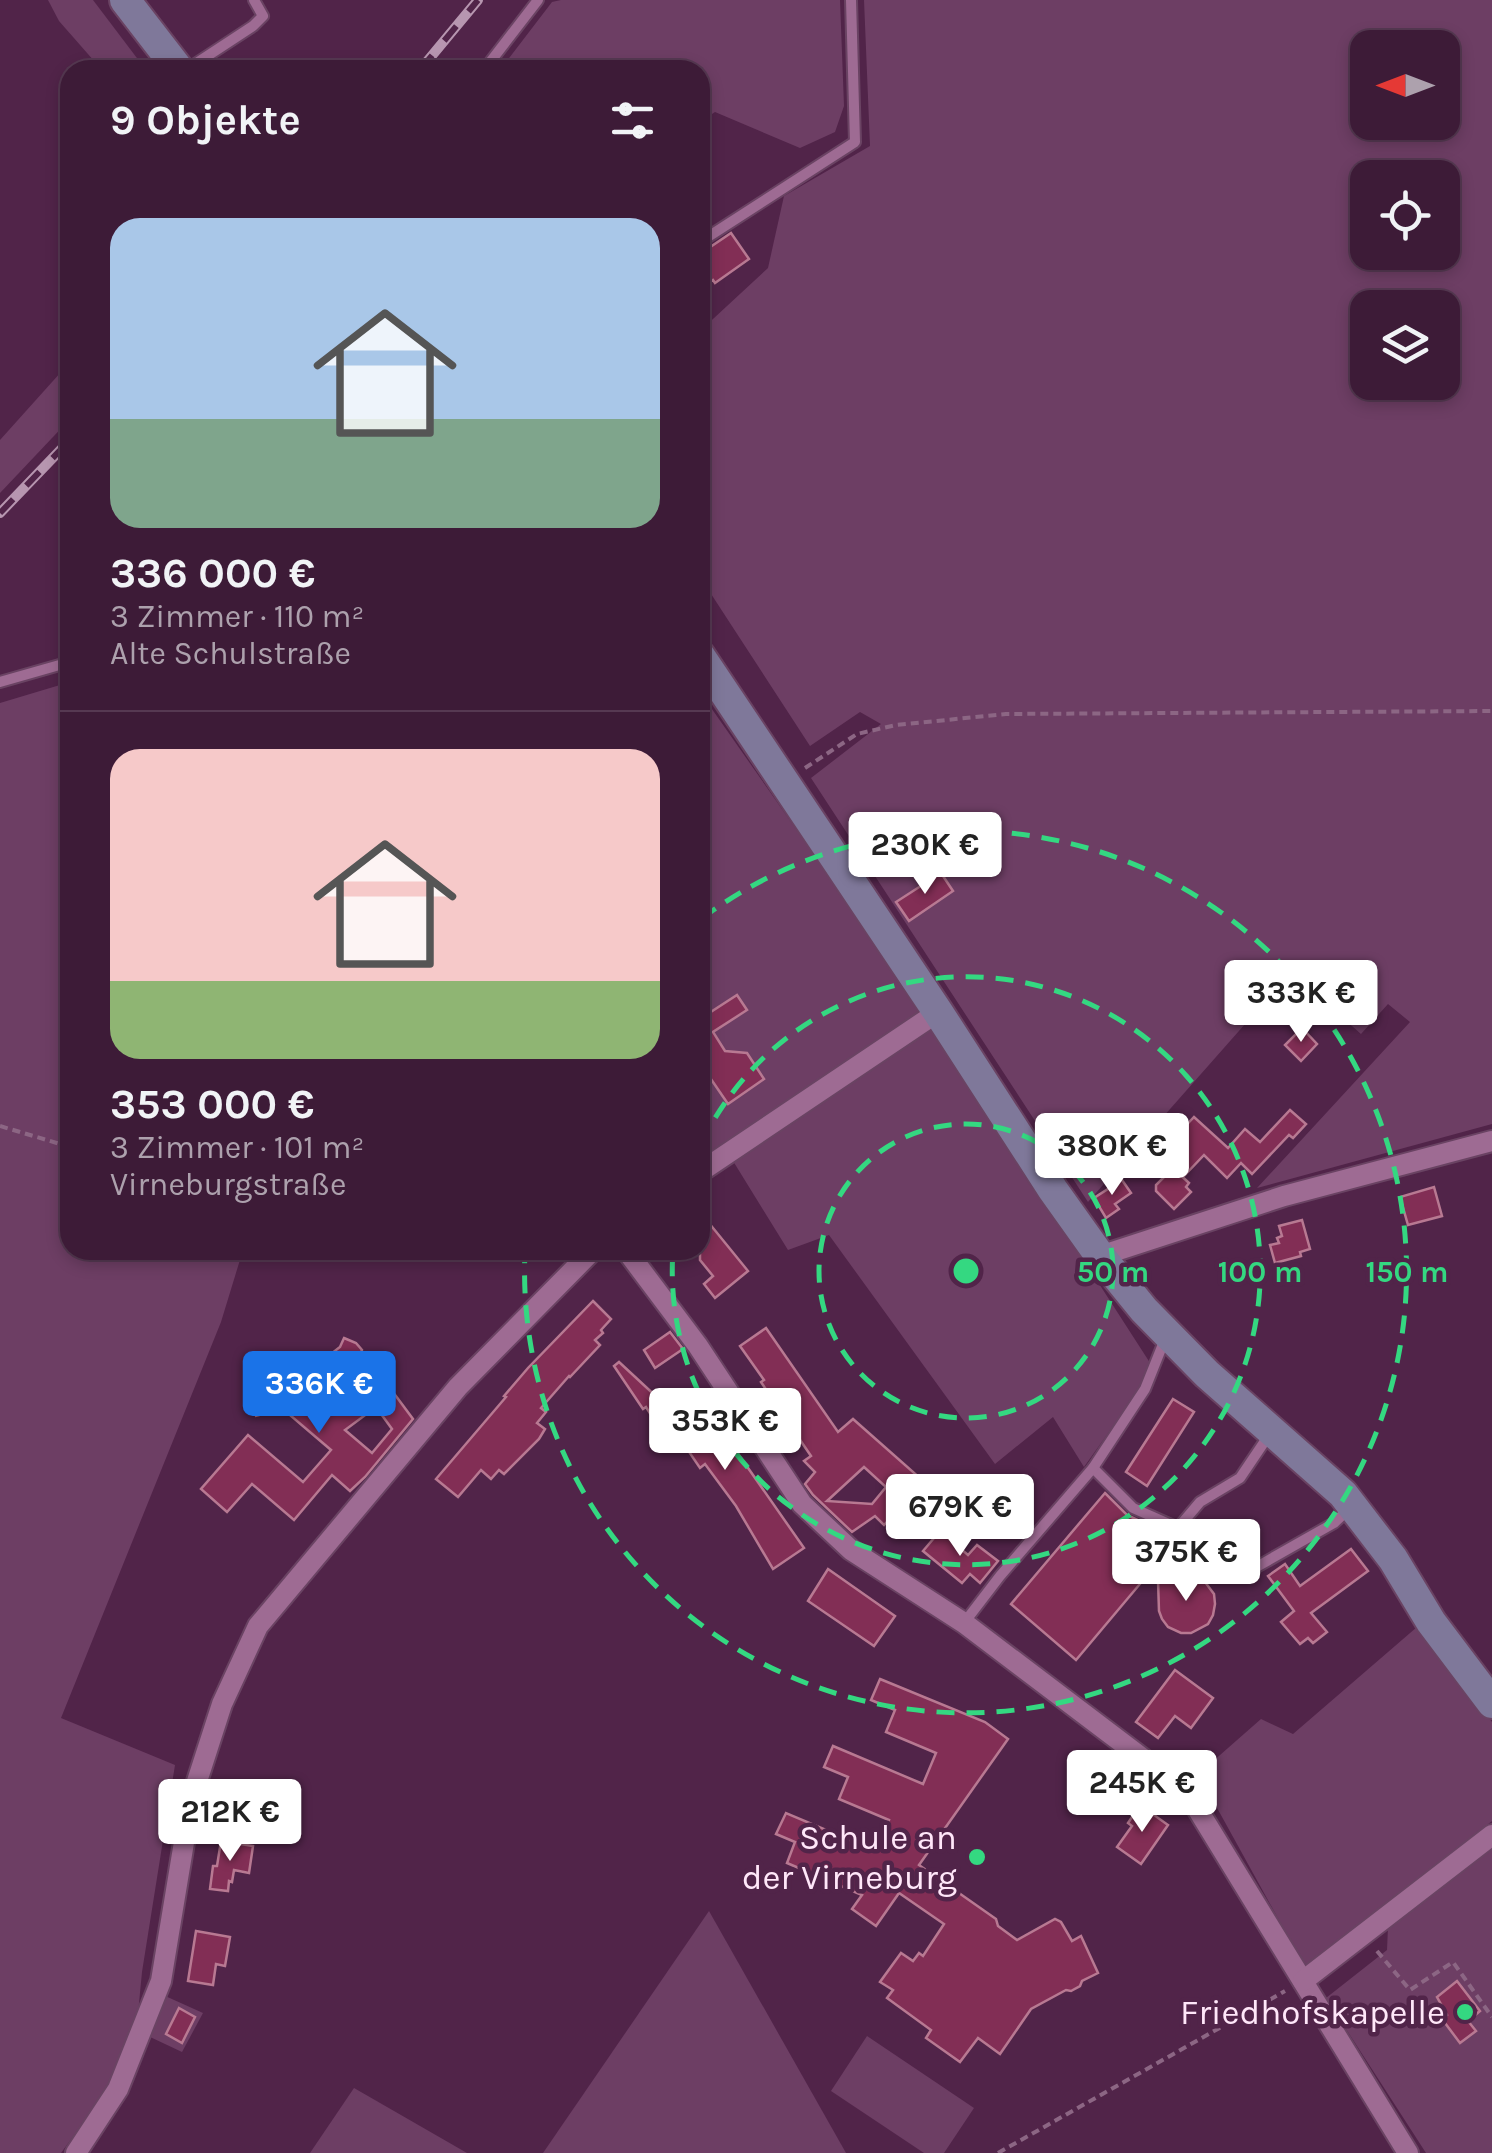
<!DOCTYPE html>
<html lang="de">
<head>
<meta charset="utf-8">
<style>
  :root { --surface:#3d1b37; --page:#44243f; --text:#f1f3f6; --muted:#ada1ad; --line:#563952; --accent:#1a73e8 }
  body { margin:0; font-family:Karla,sans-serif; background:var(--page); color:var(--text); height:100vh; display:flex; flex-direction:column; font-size:38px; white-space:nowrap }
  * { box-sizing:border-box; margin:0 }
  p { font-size:32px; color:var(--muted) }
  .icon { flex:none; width:55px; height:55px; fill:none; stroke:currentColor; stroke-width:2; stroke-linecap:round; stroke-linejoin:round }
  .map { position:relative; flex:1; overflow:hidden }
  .side { position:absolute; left:60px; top:60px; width:650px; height:1200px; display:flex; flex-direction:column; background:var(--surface); border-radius:30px; box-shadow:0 5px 15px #0003,0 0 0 2px var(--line) }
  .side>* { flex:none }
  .needle { width:65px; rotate:270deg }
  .tools { position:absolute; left:1350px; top:30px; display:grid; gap:20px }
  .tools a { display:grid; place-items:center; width:110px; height:110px; border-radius:20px; background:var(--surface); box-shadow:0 5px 15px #0003,0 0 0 2px var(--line); font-size:50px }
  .price { position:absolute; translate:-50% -85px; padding:0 22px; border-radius:10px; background:#fff; color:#222; font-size:32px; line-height:65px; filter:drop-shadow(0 2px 5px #0008) }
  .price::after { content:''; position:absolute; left:50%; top:60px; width:30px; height:22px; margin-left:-15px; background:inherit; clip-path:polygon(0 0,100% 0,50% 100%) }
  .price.selected { background:var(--accent); color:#fff }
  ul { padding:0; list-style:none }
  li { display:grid; align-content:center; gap:20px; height:530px; padding:0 50px }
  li+li { border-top:2px solid var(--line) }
  li span { display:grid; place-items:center; height:310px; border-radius:30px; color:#555 }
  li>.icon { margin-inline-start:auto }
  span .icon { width:180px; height:180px; fill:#fffc; stroke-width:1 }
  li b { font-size:42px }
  h2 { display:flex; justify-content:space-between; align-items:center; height:120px; padding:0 50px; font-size:42px }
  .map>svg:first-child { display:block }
</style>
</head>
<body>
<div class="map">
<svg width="1492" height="2153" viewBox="0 0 1492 2153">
  <rect width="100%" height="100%" fill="#512449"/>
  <g fill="#6d3e64" fill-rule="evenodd">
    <path d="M 48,0 L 93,0 L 146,70 L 102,70 L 59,21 Z"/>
    <path d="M 561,0 L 840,0 L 844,106 L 835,132 L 800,148 L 715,112 L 700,122 L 700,70 L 500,70 L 552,2 Z"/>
    <path d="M 864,0 L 1492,0 L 1492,1124 L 1257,1188 L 1410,1022 L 1388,1004 L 1361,1034 L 1291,972 L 1088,1202 L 811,778 L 881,724 L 860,712 L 810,746 L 700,577 L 700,331 L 768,268 L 784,196 L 870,146 ZM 1368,48 L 1442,48 L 1442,122 L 1368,122 ZM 1368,178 L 1442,178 L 1442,252 L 1368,252 ZM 1368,308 L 1442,308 L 1442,382 L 1368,382 Z"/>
    <path d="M 70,362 L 70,419 L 0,493 L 0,440 Z"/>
    <path d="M 70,682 L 70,1250 L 243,1250 L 221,1322 L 61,1718 L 175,1765 L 142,1972 L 137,2024 L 100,2100 L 61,2153 L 0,2153 L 0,703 Z"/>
    <path d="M 700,692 L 920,1006 L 1154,1369 L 1084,1467 L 1053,1417 L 995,1464 L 829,1235 L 788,1250 L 725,1148 L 700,1162 Z"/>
    <path d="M 1417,1627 L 1492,1722 L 1492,1821 L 1306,1969 L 1211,1797 L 1195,1777 L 1261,1719 L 1293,1734 Z"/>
    <path d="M 1492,1842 L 1492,2153 L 1426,2153 L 1326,1998 L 1387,1950 L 1388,1927 Z"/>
    <path d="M 709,1911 L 846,2153 L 543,2153 Z"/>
    <path d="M 163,1995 L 203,2013 L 182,2052 L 148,2036 Z"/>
    <path d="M 867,2036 L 974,2108 L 944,2153 L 924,2153 L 831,2091 Z"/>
    <path d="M 354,2088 L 467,2153 L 310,2153 Z"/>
  </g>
  <g fill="#822e55" stroke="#b87992" stroke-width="2.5" fill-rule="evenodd">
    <path d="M 731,233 L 749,259 L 715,283 L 713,280 L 700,289 L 700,254 Z"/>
    <path d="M 941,873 L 953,891 L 909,921 L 896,902 Z"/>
    <path d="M 737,995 L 747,1010 L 713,1032 L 725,1051 L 747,1053 L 764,1079 L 728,1104 L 700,1063 L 700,1013 L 703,1017 Z"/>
    <path d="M 1302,1028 L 1317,1044 L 1301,1061 L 1285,1045 Z"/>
    <path d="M 1290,1110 L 1306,1124 L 1293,1138 L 1289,1135 L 1252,1174 L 1241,1163 L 1227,1178 L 1204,1155 L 1183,1177 L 1159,1154 L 1194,1117 L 1228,1148 L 1245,1129 L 1260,1142 Z"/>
    <path d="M 1173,1168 L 1189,1183 L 1186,1187 L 1191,1192 L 1174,1209 L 1156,1191 L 1156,1185 Z"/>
    <path d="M 1122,1180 L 1131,1193 L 1115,1204 L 1119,1209 L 1106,1218 L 1094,1198 Z"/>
    <path d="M 1434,1187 L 1442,1216 L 1408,1225 L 1400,1197 Z"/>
    <path d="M 700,1212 L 748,1271 L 715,1298 L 704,1284 L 713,1276 L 700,1260 Z"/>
    <path d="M 1302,1220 L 1310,1249 L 1300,1252 L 1301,1256 L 1275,1263 L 1270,1245 L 1279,1243 L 1277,1238 L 1282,1236 L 1279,1226 Z"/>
    <path d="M 593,1301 L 611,1319 L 601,1330 L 603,1333 L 595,1340 L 600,1345 L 570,1377 L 569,1376 L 541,1408 L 546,1412 L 537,1423 L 545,1429 L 539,1439 L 504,1474 L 499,1470 L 491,1479 L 481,1470 L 458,1497 L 436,1479 L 506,1397 L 504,1396 L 528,1368 Z"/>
    <path d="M 766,1328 L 838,1432 L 853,1419 L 921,1479 L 921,1485 L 884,1525 L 875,1516 L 852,1532 L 813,1495 L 805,1484 L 815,1472 L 804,1461 L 811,1456 L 794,1431 L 797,1429 L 774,1395 L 771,1397 L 761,1382 L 764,1380 L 740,1346 ZM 864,1467 L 886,1487 L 872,1504 L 827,1501 Z"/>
    <path d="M 670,1332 L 683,1349 L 655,1368 L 644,1350 Z"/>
    <path d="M 344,1338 L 356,1343 L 362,1350 L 358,1359 L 363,1361 L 344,1402 L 381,1376 L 413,1419 L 365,1477 L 350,1491 L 332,1475 L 294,1520 L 252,1484 L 227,1512 L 201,1489 L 248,1435 L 303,1482 L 331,1450 L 283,1409 L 255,1416 L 325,1363 L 323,1360 L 340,1347 ZM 376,1407 L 392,1429 L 372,1453 L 345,1430 Z"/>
    <path d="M 619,1362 L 689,1427 L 692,1424 L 688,1417 L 704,1405 L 804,1548 L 773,1569 L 736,1506 L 705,1464 L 700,1468 L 662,1412 L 653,1418 L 646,1407 L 643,1409 L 614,1366 Z"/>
    <path d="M 1173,1399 L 1194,1412 L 1147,1486 L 1126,1472 Z"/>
    <path d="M 1105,1493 L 1127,1515 L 1140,1521 L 1171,1547 L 1076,1660 L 1011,1604 Z"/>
    <path d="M 940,1531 L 968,1555 L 977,1545 L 998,1561 L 980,1583 L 970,1574 L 962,1583 L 923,1551 Z"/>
    <path d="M 1351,1549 L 1368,1571 L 1311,1613 L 1327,1632 L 1313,1643 L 1308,1638 L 1300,1644 L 1281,1622 L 1294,1611 L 1268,1576 L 1285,1564 L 1300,1586 Z"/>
    <path d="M 828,1569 L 895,1616 L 874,1646 L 808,1601 Z"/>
    <path d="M 1187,1576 L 1205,1582 L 1214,1594 L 1215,1604 L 1213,1615 L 1208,1624 L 1191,1633 L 1181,1633 L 1168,1627 L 1162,1619 L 1159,1611 L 1158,1580 Z"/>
    <path d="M 1175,1670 L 1213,1698 L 1191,1728 L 1175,1716 L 1158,1738 L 1136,1722 Z"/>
    <path d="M 880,1679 L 985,1722 L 1008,1739 L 919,1865 L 996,1919 L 998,1926 L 1017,1940 L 1055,1919 L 1061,1922 L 1072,1941 L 1081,1936 L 1098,1973 L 1082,1981 L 1080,1986 L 1071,1991 L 1066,1990 L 1031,2009 L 1000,2054 L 978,2038 L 960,2062 L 926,2038 L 931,2030 L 887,1998 L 893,1990 L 880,1982 L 901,1953 L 913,1961 L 919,1953 L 923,1956 L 944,1924 L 899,1893 L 876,1926 L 852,1909 L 862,1895 L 787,1863 L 795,1842 L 776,1834 L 786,1813 L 876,1851 L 889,1820 L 839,1799 L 848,1777 L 824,1767 L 833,1746 L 923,1784 L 936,1753 L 886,1732 L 895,1710 L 871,1700 Z"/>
    <path d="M 1140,1805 L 1168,1825 L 1141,1864 L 1117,1847 L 1132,1826 L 1128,1823 Z"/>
    <path d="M 221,1841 L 253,1846 L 249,1873 L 234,1870 L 232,1882 L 229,1881 L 228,1891 L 210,1889 L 213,1866 L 217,1866 Z"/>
    <path d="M 196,1931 L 230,1937 L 225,1966 L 216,1964 L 213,1985 L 188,1981 Z"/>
    <path d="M 1457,1981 L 1480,2011 L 1468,2021 L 1476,2031 L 1460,2043 L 1442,2019 L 1447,2015 L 1437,1997 Z"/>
    <path d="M 179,2008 L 195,2017 L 182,2043 L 166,2034 Z"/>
  </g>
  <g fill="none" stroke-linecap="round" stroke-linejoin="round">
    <defs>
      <g id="service">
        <path d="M 186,70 L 253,26 L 263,16 L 254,0"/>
        <path d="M 484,70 L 538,0"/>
        <path d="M 700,242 L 855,142 L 851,0"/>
        <path d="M 0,682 L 70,662"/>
        <path d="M 1269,1435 L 1240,1478 L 1200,1502 L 1178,1528 L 1185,1549 L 1253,1569 L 1334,1523 L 1351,1507"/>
        <path d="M 1093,1468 L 1133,1508 L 1178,1528"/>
        <path d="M 964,1623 L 1000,1576 L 1093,1468 L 1145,1389 L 1165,1339"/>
      </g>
      <g id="minor">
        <path d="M 700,1172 L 938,1012"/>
        <path d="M 626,1250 L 698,1346 L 802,1504 L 851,1550 L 964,1623 L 1187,1792 L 1408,2153"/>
        <path d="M 1100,1256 L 1284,1196 L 1492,1141"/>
        <path d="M 1303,1981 L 1492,1835"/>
        <path d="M 76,2153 L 118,2089 L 161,1981 L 191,1800 L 222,1704 L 258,1626 L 458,1387 L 593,1250"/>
      </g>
      <g id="secondary">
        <path d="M 125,0 L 179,70"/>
        <path d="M 700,656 L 938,1012 L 1053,1190 L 1100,1256 L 1144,1310 L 1207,1374 L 1343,1494 L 1393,1559 L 1431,1622 L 1492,1703"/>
      </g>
    </defs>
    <use href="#service" stroke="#6a4363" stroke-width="14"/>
    <use href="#minor" stroke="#6a4363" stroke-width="24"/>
    <use href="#secondary" stroke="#6a4363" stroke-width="34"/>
    <g stroke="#8c6684" stroke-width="4" stroke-dasharray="8 5" stroke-linecap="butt">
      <path d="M 700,622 L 706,631"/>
      <path d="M 805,768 L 857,734 L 896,725 L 1006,714 L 1492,711"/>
      <path d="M 0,1126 L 70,1147"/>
      <path d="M 1377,1951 L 1410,1990 L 1453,1962 L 1492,2017"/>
      <path d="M 998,2153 L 1285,1991"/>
    </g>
    <use href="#service" stroke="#9e6b93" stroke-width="10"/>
    <use href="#minor" stroke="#9e6b93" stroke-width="20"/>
    <use href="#secondary" stroke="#7f789a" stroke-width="30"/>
    <defs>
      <g id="rail">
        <path d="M 420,70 L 478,0"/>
        <path d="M 0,513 L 70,440"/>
      </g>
    </defs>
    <use href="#rail" stroke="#b796b0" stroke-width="10"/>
    <use href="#rail" stroke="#512449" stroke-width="6" stroke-dasharray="19" stroke-linecap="butt"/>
  </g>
  <g fill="none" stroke="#34d881" stroke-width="5" stroke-dasharray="18 12">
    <circle cx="966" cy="1271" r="147"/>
    <path d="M701 1144A294 294 0 1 1 673 1250"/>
    <path d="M701 919A441 441 0 1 1 525 1252"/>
  </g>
  <g fill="#34d881" stroke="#512449" stroke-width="4">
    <circle cx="977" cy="1857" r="10"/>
    <circle cx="1465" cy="2012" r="10"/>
  </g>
  <g text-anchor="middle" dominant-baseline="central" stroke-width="9" stroke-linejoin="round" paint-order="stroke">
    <g font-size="35" fill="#ffe7f9" stroke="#512449" text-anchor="end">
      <text x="957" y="1837">Schule an<tspan x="957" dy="40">der Virneburg</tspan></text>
      <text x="1445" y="2012">Friedhofskapelle</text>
    </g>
  </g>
  <circle cx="966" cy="1271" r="15" fill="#34d881" stroke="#512449" stroke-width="5"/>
  <g font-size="30" text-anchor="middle" font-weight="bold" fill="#34d881" stroke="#512449" stroke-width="9" stroke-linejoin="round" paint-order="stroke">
    <text x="1113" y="1282">50 m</text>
    <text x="1260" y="1282">100 m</text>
    <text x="1407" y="1282">150 m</text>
  </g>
</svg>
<div class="tools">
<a><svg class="needle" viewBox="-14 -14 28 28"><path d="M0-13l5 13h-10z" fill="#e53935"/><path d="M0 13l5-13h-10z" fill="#ada1ad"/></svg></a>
<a><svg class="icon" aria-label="locate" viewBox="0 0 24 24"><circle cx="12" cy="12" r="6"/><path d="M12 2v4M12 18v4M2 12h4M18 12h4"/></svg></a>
<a><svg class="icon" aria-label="layers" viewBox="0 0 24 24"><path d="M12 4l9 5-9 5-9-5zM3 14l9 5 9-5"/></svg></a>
</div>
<b class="price" style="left:925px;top:897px">230K €</b>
<b class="price" style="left:1301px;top:1045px">333K €</b>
<b class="price" style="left:1112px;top:1198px">380K €</b>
<b class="price selected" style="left:319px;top:1436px">336K €</b>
<b class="price" style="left:725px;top:1473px">353K €</b>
<b class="price" style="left:960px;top:1559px">679K €</b>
<b class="price" style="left:1186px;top:1604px">375K €</b>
<b class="price" style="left:1142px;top:1835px">245K €</b>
<b class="price" style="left:230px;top:1864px">212K €</b>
<section class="side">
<h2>9 Objekte<svg class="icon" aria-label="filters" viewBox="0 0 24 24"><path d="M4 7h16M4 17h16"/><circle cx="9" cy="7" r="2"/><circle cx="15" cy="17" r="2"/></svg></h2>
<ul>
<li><span style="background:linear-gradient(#a9c7e8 65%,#7fa58c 0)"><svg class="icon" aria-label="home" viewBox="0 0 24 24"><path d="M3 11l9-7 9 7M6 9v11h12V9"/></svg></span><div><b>336 000 €</b><p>3 Zimmer · 110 m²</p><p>Alte Schulstraße</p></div></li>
<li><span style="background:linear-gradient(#f6c9c9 75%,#8fb573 0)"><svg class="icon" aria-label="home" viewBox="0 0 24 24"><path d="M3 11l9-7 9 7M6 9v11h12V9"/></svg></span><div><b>353 000 €</b><p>3 Zimmer · 101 m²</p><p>Virneburgstraße</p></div></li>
</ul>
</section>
</div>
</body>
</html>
